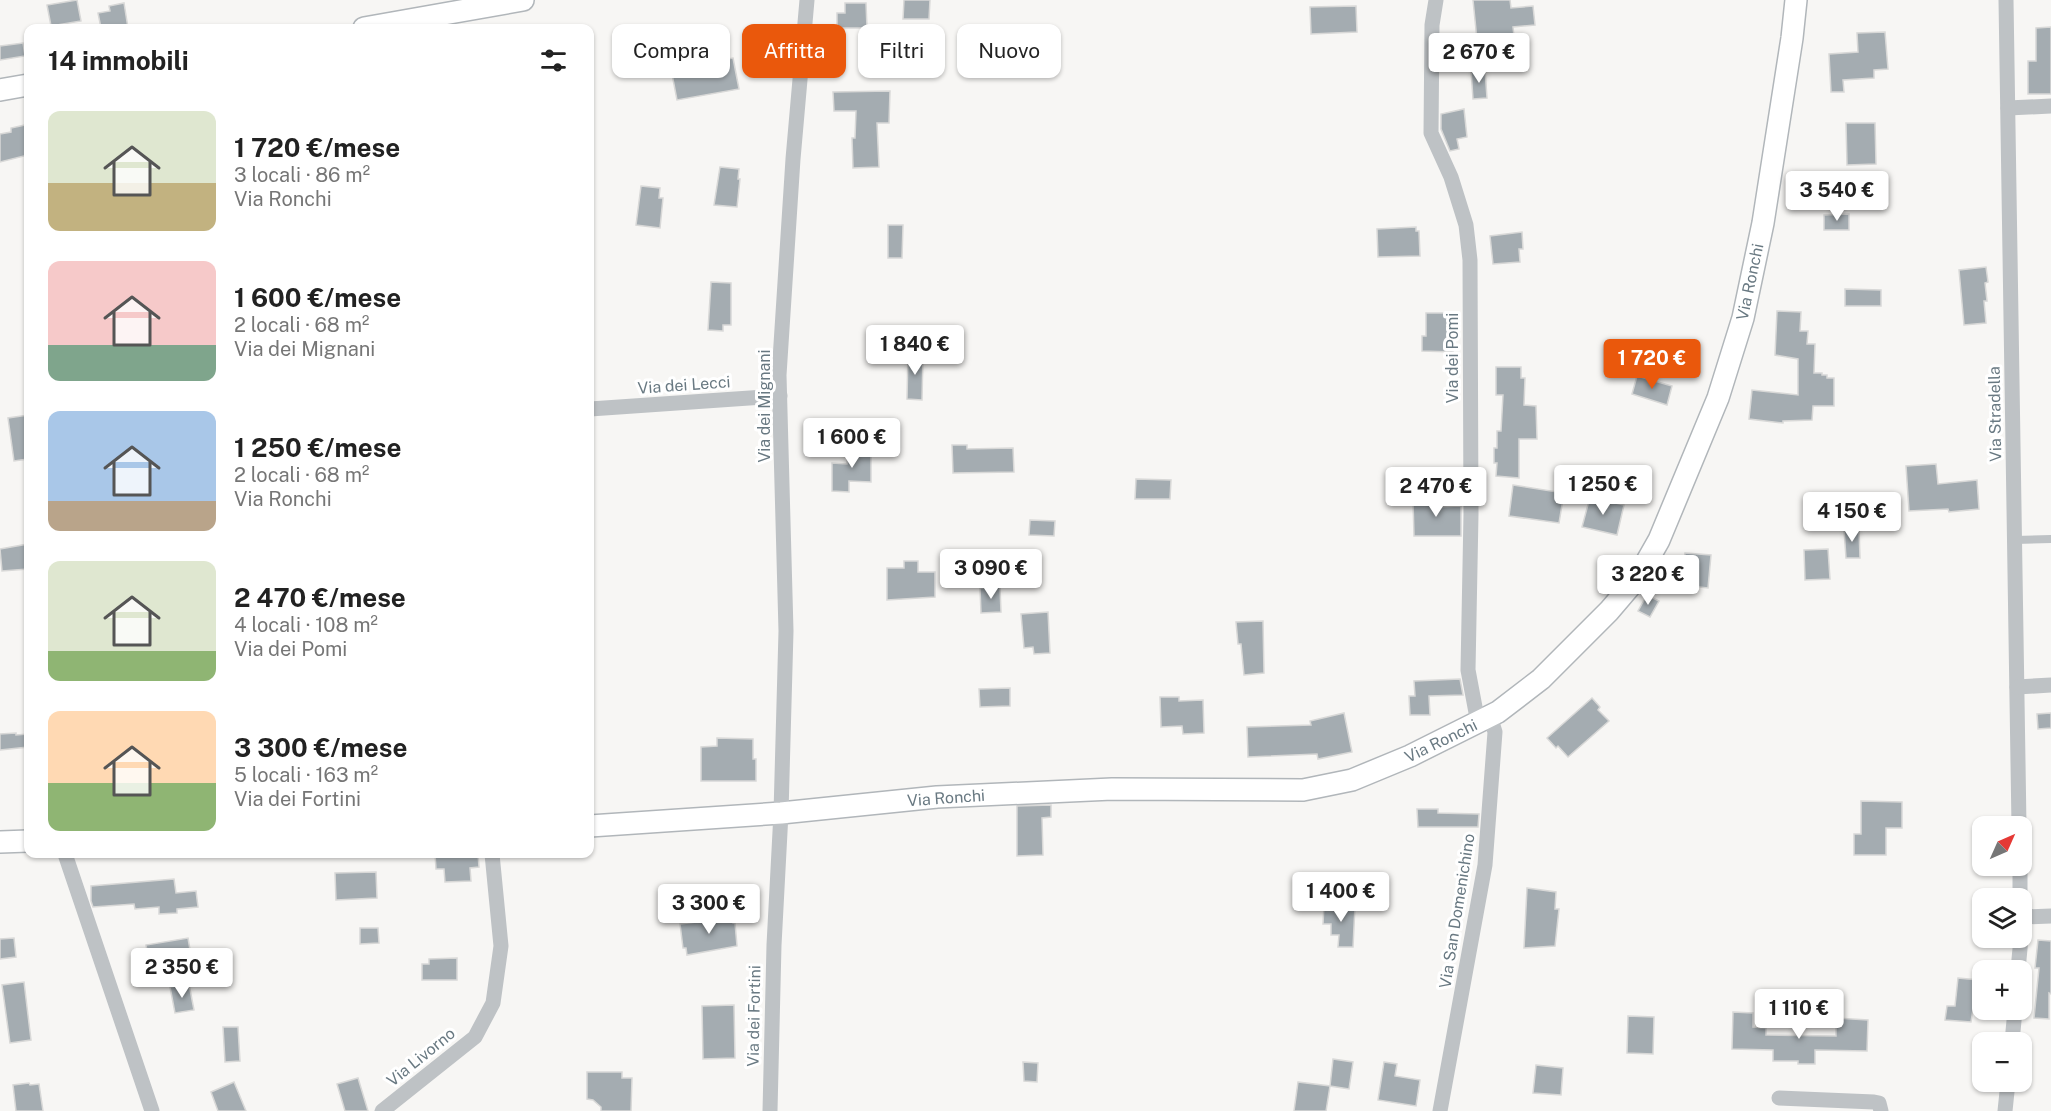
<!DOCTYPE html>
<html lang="it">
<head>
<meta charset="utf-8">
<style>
  :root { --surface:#fff; --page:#f2f2f2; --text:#222; --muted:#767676; --accent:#ea580c }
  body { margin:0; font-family:"Public Sans",sans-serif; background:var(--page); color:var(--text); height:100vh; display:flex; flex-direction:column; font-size:22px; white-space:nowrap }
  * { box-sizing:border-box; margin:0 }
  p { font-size:20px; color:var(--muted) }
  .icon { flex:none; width:33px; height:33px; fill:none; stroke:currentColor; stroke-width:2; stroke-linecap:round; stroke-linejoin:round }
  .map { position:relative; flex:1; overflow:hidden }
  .sheet { position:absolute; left:24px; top:24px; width:570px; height:834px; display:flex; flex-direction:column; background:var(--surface); border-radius:12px; box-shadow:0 2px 4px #0004 }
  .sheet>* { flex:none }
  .top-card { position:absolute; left:612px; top:24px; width:570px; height:54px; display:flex; gap:12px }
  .needle { width:39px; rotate:45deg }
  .tools { position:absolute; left:1972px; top:816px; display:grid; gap:12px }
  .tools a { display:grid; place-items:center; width:60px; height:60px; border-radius:12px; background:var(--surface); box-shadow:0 2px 4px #0004; font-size:30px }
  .price { position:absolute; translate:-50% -51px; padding:0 14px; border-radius:6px; background:#fff; color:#222; font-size:20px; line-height:39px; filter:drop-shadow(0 2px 3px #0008) }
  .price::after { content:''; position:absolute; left:50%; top:36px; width:18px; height:14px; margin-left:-9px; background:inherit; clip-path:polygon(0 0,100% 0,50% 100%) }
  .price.current { background:var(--accent); color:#fff }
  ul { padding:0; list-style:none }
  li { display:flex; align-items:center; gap:18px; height:150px; padding:0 24px }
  li span { display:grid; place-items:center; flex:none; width:168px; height:120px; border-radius:12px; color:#555 }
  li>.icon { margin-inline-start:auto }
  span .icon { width:72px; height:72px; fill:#fffc; stroke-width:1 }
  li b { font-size:26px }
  h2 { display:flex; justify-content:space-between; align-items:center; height:72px; padding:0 24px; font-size:26px }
  .tag { padding:0 21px; border-radius:12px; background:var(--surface); box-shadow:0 2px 4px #0004; font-size:21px; line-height:54px }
  .tag.current { background:var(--accent); color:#fff }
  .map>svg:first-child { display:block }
</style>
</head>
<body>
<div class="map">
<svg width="2051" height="1111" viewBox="0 0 2051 1111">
  <rect width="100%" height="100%" fill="#f7f6f4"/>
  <g fill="#a4acb1" stroke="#d8d8d7" stroke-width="1.5">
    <path d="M 77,0 L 81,21 L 51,26 L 47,5 Z"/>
    <path d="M 904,0 L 930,0 L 929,19 L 903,19 Z"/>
    <path d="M 1473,0 L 1510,0 L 1511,8 L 1533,6 L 1535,25 L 1513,27 L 1514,36 L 1477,40 Z"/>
    <path d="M 124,3 L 128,28 L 101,28 L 98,13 L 110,11 L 109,6 Z"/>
    <path d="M 845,3 L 866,3 L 867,28 L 837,28 L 837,13 L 845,13 Z"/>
    <path d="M 1356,6 L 1357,32 L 1311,34 L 1310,7 Z"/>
    <path d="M 2051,27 L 2051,94 L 2028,94 L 2028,61 L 2036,61 L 2036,28 Z"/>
    <path d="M 1885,32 L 1888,69 L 1874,70 L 1874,78 L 1843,80 L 1844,92 L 1831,92 L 1829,54 L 1858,52 L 1857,33 Z"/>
    <path d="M 23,43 L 25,56 L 0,60 L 0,46 Z"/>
    <path d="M 733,58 L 739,89 L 677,100 L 671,69 Z"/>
    <path d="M 1485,69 L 1487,98 L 1473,99 L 1471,70 Z"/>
    <path d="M 890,91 L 889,123 L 877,123 L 879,167 L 853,168 L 852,138 L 855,138 L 856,111 L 834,111 L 833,92 Z"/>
    <path d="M 1464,109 L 1467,137 L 1457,139 L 1459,149 L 1450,151 L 1441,129 L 1441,114 Z"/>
    <path d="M 1846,123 L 1875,123 L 1876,164 L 1847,165 Z"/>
    <path d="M 25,125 L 28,143 L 28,155 L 0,162 L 0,134 L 11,132 L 11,128 Z"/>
    <path d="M 720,167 L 739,169 L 738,179 L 740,179 L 737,207 L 714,205 Z"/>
    <path d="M 641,186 L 660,188 L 659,198 L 663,198 L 660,228 L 636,225 Z"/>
    <path d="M 1849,214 L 1849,230 L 1824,230 L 1824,215 Z"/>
    <path d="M 888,225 L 903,225 L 902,258 L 888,258 Z"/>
    <path d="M 1416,227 L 1416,231 L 1419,231 L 1420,256 L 1378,257 L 1377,229 Z"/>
    <path d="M 1522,232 L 1523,249 L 1519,249 L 1520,262 L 1493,264 L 1490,236 Z"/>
    <path d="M 1986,267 L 1988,282 L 1985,283 L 1987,301 L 1984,301 L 1986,323 L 1964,325 L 1959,270 Z"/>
    <path d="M 711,282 L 731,283 L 731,325 L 723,325 L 723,331 L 708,330 Z"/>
    <path d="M 1845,289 L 1881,290 L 1881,306 L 1845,306 Z"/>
    <path d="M 1777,311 L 1801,312 L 1800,331 L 1808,331 L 1807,344 L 1815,344 L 1814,373 L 1822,373 L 1822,375 L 1827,375 L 1827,378 L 1834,378 L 1834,406 L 1813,406 L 1812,420 L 1783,421 L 1783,423 L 1749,419 L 1752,390 L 1798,395 L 1798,359 L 1775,355 Z"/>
    <path d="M 1426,313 L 1453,313 L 1453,352 L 1422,351 L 1422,336 L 1426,336 Z"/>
    <path d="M 908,352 L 923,353 L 922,400 L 907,399 Z"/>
    <path d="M 1496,367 L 1521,367 L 1521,378 L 1525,378 L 1524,405 L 1536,406 L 1537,439 L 1519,439 L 1519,478 L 1496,476 L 1497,463 L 1494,463 L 1494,448 L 1497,448 L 1497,431 L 1501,431 L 1503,395 L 1496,395 Z"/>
    <path d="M 1637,376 L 1672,386 L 1667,405 L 1632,394 Z"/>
    <path d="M 28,415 L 28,459 L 14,461 L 8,418 Z"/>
    <path d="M 952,445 L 967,445 L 967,449 L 1013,448 L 1014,472 L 953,473 Z"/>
    <path d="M 847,447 L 871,447 L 871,482 L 849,481 L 849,492 L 832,491 L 832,463 L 847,464 Z"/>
    <path d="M 1936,464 L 1938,484 L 1977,480 L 1979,509 L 1949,512 L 1948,509 L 1909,511 L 1906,466 Z"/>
    <path d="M 1136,479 L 1171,480 L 1170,499 L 1135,499 Z"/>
    <path d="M 1513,485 L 1564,493 L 1559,523 L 1509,516 Z"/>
    <path d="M 1420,493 L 1435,493 L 1435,507 L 1461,506 L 1461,536 L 1414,536 L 1413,501 L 1421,502 Z"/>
    <path d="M 1590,497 L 1624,505 L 1617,535 L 1582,527 Z"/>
    <path d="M 1030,520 L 1055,521 L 1054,536 L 1029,535 Z"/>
    <path d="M 1844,529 L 1859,529 L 1860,558 L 1846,558 Z"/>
    <path d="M 28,544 L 28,569 L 2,571 L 0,549 Z"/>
    <path d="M 1828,549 L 1830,579 L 1805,580 L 1804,550 Z"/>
    <path d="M 1685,553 L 1711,555 L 1708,588 L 1682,585 Z"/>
    <path d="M 904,561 L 918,561 L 918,572 L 935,572 L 935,597 L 887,600 L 887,568 L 904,568 Z"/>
    <path d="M 1000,587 L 1001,612 L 981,613 L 980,588 Z"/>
    <path d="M 1647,595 L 1659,601 L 1650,617 L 1638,611 Z"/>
    <path d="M 1048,612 L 1050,653 L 1034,654 L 1033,647 L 1024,648 L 1021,614 Z"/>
    <path d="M 1263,621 L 1264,673 L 1244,675 L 1241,644 L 1238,644 L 1236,622 Z"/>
    <path d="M 1460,679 L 1463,695 L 1429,696 L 1430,715 L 1410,715 L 1409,696 L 1415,696 L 1414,681 Z"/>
    <path d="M 1010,688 L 1010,706 L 980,707 L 979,689 Z"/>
    <path d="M 1160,697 L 1179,697 L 1179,701 L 1203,700 L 1204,733 L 1183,734 L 1182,726 L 1161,727 Z"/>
    <path d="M 1592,698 L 1600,707 L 1598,710 L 1609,721 L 1568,757 L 1558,746 L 1556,748 L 1547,738 Z"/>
    <path d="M 1344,713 L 1352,752 L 1318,759 L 1317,754 L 1248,757 L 1247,727 L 1311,725 L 1310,721 Z"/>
    <path d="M 2051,713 L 2051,728 L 2038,729 L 2037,714 Z"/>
    <path d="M 16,733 L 16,735 L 28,734 L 28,747 L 0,750 L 0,734 Z"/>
    <path d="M 717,738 L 753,739 L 753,759 L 756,759 L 756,781 L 701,781 L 701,747 L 717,746 Z"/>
    <path d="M 1861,801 L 1902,802 L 1902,828 L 1886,828 L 1886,855 L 1854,855 L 1854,834 L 1861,834 Z"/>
    <path d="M 1051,805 L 1051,817 L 1042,818 L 1043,855 L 1017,856 L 1017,806 Z"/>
    <path d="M 1417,809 L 1438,809 L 1438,813 L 1479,814 L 1478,827 L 1418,827 Z"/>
    <path d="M 435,854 L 478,854 L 479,867 L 470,868 L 471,881 L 445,882 L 444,869 L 436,869 Z"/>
    <path d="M 376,872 L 377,898 L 336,900 L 335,873 Z"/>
    <path d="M 174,879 L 176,893 L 196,891 L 198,907 L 177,909 L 177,913 L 159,914 L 159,907 L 135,909 L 134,904 L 93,907 L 91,901 L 91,886 Z"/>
    <path d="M 1527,888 L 1556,892 L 1555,909 L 1559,909 L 1555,946 L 1524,948 Z"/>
    <path d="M 1324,905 L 1355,906 L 1353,947 L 1338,947 L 1339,935 L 1331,935 L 1331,924 L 1323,924 Z"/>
    <path d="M 715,915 L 715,918 L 732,916 L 733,923 L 735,923 L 737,946 L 687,955 L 686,948 L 683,948 L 680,924 L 696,922 L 696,918 Z"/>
    <path d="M 360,928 L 378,928 L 379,943 L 360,944 Z"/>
    <path d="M 14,938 L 16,957 L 0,959 L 0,939 Z"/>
    <path d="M 188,938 L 193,967 L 176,970 L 174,958 L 149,962 L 146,945 Z"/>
    <path d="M 2038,940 L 2051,941 L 2051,994 L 2049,993 L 2049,1019 L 2034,1018 L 2039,968 L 2035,968 Z"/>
    <path d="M 457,958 L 457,980 L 422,980 L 422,964 L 429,964 L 429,959 Z"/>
    <path d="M 1958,978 L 1979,980 L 1978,992 L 1983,993 L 1981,1010 L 1973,1009 L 1971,1022 L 1945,1020 L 1947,1006 L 1955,1006 Z"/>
    <path d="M 24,982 L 31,1040 L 10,1043 L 2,985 Z"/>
    <path d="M 189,984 L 194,1010 L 175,1013 L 170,987 Z"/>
    <path d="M 734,1005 L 735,1058 L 703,1059 L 702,1006 Z"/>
    <path d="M 1733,1012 L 1753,1013 L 1753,1027 L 1766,1028 L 1766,1035 L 1836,1036 L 1836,1018 L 1868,1020 L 1867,1051 L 1815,1050 L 1815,1064 L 1798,1064 L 1798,1061 L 1773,1061 L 1773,1050 L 1732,1049 Z"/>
    <path d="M 1628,1016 L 1654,1017 L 1653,1054 L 1627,1053 Z"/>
    <path d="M 223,1027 L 238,1027 L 240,1061 L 225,1062 Z"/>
    <path d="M 1333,1059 L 1353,1062 L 1349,1089 L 1330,1086 Z"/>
    <path d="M 1023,1062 L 1038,1063 L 1037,1082 L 1024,1081 Z"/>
    <path d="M 1384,1062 L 1397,1064 L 1395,1076 L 1420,1080 L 1416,1106 L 1378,1100 Z"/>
    <path d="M 1536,1065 L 1563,1068 L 1561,1095 L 1533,1093 Z"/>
    <path d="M 587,1072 L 622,1072 L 622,1078 L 632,1078 L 631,1111 L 601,1111 L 601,1107 L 593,1100 L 587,1099 Z"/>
    <path d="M 358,1078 L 368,1111 L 345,1111 L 337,1084 Z"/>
    <path d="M 234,1082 L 246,1111 L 218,1111 L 211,1092 Z"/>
    <path d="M 1298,1082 L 1330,1086 L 1326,1111 L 1294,1111 Z"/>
    <path d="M 29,1083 L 30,1085 L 39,1084 L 43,1111 L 16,1111 L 13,1085 Z"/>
  </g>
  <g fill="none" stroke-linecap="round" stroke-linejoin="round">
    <defs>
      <g id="secondary">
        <path d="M 364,28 L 523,0"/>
        <path d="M 0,90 L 28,85"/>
        <path d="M 590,826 L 781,813 L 937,797 L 1112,789 L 1303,790 L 1352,780 L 1410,756 L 1498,712 L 1541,679 L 1609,611 L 1638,577 L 1659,540 L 1718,398 L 1743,318 L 1763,223 L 1792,38 L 1796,0"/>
        <path d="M 0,842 L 28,841"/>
      </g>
    </defs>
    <use href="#secondary" stroke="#b1b6ba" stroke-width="24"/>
    <path stroke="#bec2c5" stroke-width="8" d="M 2015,540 L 2051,539"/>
    <g stroke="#bec2c5" stroke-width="15">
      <path d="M 1436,0 L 1432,25 L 1431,133 L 1451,177 L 1466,225 L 1470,260 L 1471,514 L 1468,670 L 1478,723"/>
      <path d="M 2006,0 L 2019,826"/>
      <path d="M 2008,108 L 2051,106"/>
      <path d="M 590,409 L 780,396"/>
      <path d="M 2017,687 L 2051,685"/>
      <path d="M 65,854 L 152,1111"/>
      <path d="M 2020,866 L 2020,898"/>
      <path d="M 2022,917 L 2051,916"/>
      <path d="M 2018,970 L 2021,938"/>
      <path d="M 2012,1042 L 2015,1010"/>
      <path d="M 1779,1098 L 1874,1102 L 1879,1103 L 1881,1111"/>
      <path d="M 382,1111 L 475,1037 L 493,1003 L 501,946 L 492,854"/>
      <path d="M 770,1111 L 774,945 L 781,813 L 786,631 L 779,375 L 793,159 L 807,0"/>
      <path d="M 1440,1111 L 1485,865 L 1495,732 L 1490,716"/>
      <path d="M 2005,1111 L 2008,1082"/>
    </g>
    <use href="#secondary" stroke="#fff" stroke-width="21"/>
  </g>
  <g text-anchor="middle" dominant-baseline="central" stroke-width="6" stroke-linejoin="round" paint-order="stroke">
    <g font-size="16" fill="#697982" stroke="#fff">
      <text transform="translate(1750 282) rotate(-78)">Via Ronchi</text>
      <text transform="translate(1452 358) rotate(-90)">Via dei Pomi</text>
      <text transform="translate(684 385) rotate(-4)">Via dei Lecci</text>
      <text transform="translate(764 406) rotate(-90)">Via dei Mignani</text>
      <text transform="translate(1995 414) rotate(-91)">Via Stradella</text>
      <text transform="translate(1441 741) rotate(-26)">Via Ronchi</text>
      <text transform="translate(946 798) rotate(-4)">Via Ronchi</text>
      <text transform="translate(1457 911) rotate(-81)">Via San Domenichino</text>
      <text transform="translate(754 1016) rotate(-89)">Via dei Fortini</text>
      <text transform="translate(421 1057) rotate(-39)">Via Livorno</text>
    </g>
  </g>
</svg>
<div class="tools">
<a><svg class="needle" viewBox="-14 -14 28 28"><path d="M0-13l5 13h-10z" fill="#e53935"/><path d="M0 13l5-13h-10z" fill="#767676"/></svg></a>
<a><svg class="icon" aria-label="layers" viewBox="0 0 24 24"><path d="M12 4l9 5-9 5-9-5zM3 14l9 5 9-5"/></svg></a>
<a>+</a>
<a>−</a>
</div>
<b class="price" style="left:1479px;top:84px">2 670 €</b>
<b class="price" style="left:1837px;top:222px">3 540 €</b>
<b class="price" style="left:915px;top:376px">1 840 €</b>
<b class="price current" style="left:1652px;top:390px">1 720 €</b>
<b class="price" style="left:852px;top:469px">1 600 €</b>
<b class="price" style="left:1603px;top:516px">1 250 €</b>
<b class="price" style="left:1436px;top:518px">2 470 €</b>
<b class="price" style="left:1852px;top:543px">4 150 €</b>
<b class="price" style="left:991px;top:600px">3 090 €</b>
<b class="price" style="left:1648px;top:606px">3 220 €</b>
<b class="price" style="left:1341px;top:923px">1 400 €</b>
<b class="price" style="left:709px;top:935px">3 300 €</b>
<b class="price" style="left:182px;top:999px">2 350 €</b>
<b class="price" style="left:1799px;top:1040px">1 110 €</b>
<div class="top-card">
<a class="tag">Compra</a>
<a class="tag current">Affitta</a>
<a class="tag">Filtri</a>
<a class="tag">Nuovo</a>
</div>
<section class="sheet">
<h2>14 immobili<svg class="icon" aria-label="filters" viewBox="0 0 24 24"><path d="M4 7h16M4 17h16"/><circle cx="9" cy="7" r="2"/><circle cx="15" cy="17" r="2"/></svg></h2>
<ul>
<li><span style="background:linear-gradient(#dfe7d0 60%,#c2b280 0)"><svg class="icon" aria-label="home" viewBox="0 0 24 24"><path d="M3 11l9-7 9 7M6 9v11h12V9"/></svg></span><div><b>1 720 €/mese</b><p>3 locali · 86 m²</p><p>Via Ronchi</p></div></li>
<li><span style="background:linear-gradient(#f6c9c9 70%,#7fa58c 0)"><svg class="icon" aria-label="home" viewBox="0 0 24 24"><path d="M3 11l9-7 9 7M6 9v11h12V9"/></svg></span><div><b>1 600 €/mese</b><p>2 locali · 68 m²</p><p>Via dei Mignani</p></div></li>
<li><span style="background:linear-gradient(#a9c7e8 75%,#b9a48a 0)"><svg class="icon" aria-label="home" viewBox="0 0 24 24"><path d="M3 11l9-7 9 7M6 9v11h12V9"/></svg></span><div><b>1 250 €/mese</b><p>2 locali · 68 m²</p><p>Via Ronchi</p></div></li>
<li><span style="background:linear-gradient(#dfe7d0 75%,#8fb573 0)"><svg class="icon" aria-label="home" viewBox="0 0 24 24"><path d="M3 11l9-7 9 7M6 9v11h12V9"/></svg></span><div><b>2 470 €/mese</b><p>4 locali · 108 m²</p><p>Via dei Pomi</p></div></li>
<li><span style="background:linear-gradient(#ffd9b3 60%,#8fb573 0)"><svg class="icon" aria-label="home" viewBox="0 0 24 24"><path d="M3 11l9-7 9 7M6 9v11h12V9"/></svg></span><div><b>3 300 €/mese</b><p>5 locali · 163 m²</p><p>Via dei Fortini</p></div></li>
</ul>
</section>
</div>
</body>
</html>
